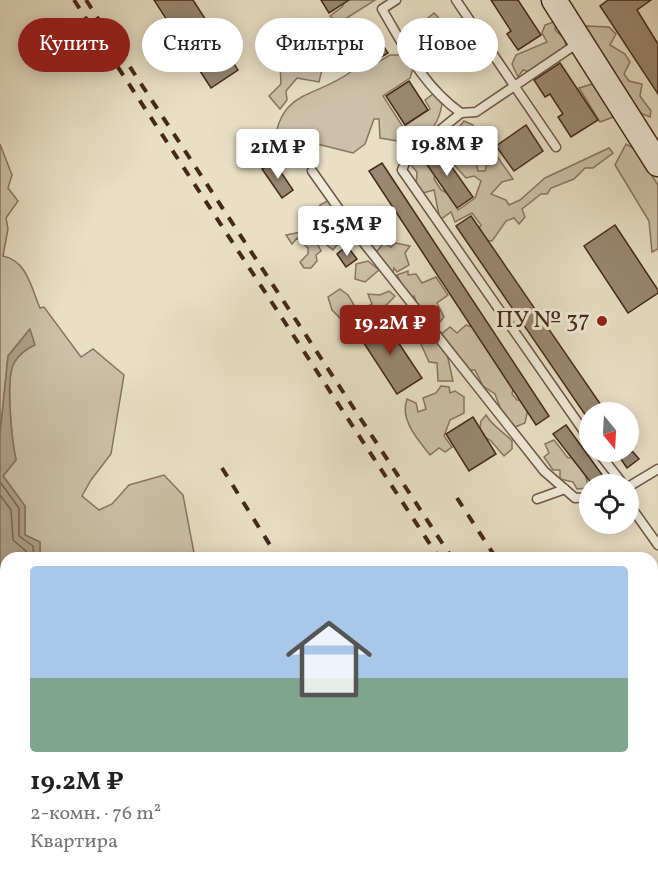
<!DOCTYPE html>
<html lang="ru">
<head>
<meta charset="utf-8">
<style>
  :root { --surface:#fff; --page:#f2f2f2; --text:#222; --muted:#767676; --line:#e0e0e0; --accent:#8f2418 }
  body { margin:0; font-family:Vollkorn,serif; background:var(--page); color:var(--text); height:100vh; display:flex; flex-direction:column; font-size:22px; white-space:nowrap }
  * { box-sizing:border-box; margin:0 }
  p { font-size:20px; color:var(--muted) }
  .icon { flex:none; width:33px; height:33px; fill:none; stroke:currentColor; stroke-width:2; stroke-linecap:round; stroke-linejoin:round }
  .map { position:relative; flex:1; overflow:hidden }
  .sheet { position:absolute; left:0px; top:552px; width:658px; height:332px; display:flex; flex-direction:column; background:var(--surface); border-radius:18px 18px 0 0; box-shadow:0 3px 15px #0003 }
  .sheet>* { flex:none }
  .banner { position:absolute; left:18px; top:18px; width:622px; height:54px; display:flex; gap:12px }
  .needle { width:39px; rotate:162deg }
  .buttons { position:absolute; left:579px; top:402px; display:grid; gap:12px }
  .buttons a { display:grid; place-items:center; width:60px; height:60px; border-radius:50%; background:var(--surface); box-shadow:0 3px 15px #0003; font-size:30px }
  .price { position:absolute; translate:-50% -51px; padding:0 14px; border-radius:6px; background:#fff; color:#222; font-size:20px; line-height:39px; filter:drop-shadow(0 2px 3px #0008) }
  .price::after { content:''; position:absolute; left:50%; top:36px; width:18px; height:14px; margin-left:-9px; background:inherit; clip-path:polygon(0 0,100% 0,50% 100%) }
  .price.current { background:var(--accent); color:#fff }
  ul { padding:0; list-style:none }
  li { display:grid; align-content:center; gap:12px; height:318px; padding:0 30px }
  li+li { border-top:2px solid var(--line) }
  li span { display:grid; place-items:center; height:186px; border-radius:6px; color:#555 }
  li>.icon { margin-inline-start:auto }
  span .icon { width:108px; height:108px; fill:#fffc; stroke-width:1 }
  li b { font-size:26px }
  .tag { padding:0 21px; border-radius:27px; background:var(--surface); box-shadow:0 3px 15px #0003; font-size:21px; line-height:54px }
  .tag.current { background:var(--accent); color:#fff }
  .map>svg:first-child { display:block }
</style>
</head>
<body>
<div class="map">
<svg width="658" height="883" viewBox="0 0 658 883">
  <rect width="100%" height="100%" fill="#e8dfc5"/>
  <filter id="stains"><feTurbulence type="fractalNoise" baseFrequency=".00333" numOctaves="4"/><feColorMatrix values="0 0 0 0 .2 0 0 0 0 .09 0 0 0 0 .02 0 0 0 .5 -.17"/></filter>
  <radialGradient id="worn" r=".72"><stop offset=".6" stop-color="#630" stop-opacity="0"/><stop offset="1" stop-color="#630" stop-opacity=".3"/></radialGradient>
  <g fill="#ccc0a8" stroke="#887460" stroke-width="1.5">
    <path d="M 346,0 L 375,0 L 339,23 L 330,16 L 342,7 Z"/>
    <path d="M 434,13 L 438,17 L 438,27 L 427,28 L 426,40 L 417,41 L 409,34 Z"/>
    <path d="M 556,21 L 555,30 L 565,39 L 566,50 L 536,74 L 523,70 L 518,77 L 512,64 L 516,55 L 547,42 L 542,33 L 545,25 Z"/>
    <path d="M 331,23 L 345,32 L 344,40 L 366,69 L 390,55 L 408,55 L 414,65 L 410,78 L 383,96 L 403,127 L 430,109 L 425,100 L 433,94 L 442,104 C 439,123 431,133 415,144 L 380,138 L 379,119 L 374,119 L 365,144 L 353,153 L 293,138 L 288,150 L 274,147 C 279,88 315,99 352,71 L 340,62 L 325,57 L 319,82 L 297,78 L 286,91 L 287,100 L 280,109 L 269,96 L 281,84 L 280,65 L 310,43 L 318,26 Z"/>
    <path d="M 586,26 L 609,27 L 616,34 L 610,45 L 625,54 L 630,62 L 624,74 L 629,81 L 642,84 L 640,96 L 651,111 L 650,117 L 635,111 L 591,46 Z"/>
    <path d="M 599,82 L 616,116 L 600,122 L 579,88 Z"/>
    <path d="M 464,121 L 473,125 L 471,139 L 478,171 L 485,171 L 487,164 L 496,155 L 513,179 L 502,182 L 491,194 L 506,200 L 509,205 L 520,200 L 545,178 L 609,148 L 613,153 L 593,168 L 585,168 L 574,179 L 551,188 L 547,194 L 541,194 L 522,209 L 525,217 L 519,224 L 514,218 L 506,221 L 492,241 L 482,240 L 477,231 L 481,225 L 472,213 L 455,222 L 451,212 L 440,220 L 434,190 L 423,193 L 416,187 L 417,172 L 411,165 L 418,159 L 426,159 L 436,171 L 434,179 L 441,190 L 454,197 L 458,210 L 475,198 L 481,181 L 474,176 L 466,178 L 446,156 L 448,141 Z"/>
    <path d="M 0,144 L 12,175 L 8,188 L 18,201 L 6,218 L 8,229 L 3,256 C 27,261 31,287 40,308 L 44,307 L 81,357 L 93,349 L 124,375 L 111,454 L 91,480 L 82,496 L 99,510 L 112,504 L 129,485 L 164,475 L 183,495 L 195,558 L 40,558 L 40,542 L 25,535 L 25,506 L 3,476 L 16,460 C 12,441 5,379 14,363 C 19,354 26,349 34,344 L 29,330 L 8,356 L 0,435 Z"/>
    <path d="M 626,144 L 635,149 L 658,185 L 658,249 L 652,252 L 649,221 L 615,165 Z"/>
    <path d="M 327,201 L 343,211 L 358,215 L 349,233 L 340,234 L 344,236 L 333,250 L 323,242 L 314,215 L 320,205 Z"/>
    <path d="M 301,232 L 312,233 L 321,251 L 316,255 L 317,261 L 311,268 L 304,268 L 300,262 L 308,254 L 308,248 L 297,238 L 292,244 L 286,235 Z"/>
    <path d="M 384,243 L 391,247 L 396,243 L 410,246 L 405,253 L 409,265 L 397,272 L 394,268 L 393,272 L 385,272 L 377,251 Z"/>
    <path d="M 368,261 L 379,270 L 365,282 L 355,279 L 356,264 Z"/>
    <path d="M 408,271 L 408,275 L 416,274 L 422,283 L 436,277 L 448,295 L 437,303 L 444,317 L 438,324 L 427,310 L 418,307 L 414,296 L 409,298 L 397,275 Z"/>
    <path d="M 340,289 L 348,295 L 354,305 L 351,319 L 341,319 L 332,310 L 328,297 Z"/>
    <path d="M 389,291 L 395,296 C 387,305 377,315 365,313 L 366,307 L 372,304 L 368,294 L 380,295 Z"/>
    <path d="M 466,325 L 479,329 L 514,384 L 512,394 L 517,400 L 526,400 L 528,409 L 525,423 L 515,427 L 502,413 L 495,394 L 483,386 L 475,370 L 469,370 L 450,345 L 443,351 L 447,354 L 453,381 L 438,381 L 437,363 L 429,362 L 420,342 L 429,332 L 436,338 L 450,327 L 457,333 Z"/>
    <path d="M 441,386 L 449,387 L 450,393 L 455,391 L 464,397 L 464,413 L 450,420 L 444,436 L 452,447 L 445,452 L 439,448 L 430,455 C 418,440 399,419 407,399 L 416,403 L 418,412 L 426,409 L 423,398 L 436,393 Z"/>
    <path d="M 486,415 C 493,427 503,431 512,441 L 512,449 L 504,456 L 491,441 L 479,433 L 481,421 Z"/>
    <path d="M 554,440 L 568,458 L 573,457 L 585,474 L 589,488 L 577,489 L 573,482 L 560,479 L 560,470 L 553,470 L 544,457 L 549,453 L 545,444 Z"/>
    <path d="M 0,707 L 6,715 L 6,823 L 0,829 Z"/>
  </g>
  <path fill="#b0a18b" stroke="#85715d" stroke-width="1.5" d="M 30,329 L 35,345 C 26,349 19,354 14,363 C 5,379 12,441 16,460 L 3,476 L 25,506 L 25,535 L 40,542 L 40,558 L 6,558 L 6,715 L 0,707 L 0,435 L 8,356 Z"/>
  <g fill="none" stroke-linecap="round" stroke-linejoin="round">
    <g stroke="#7a6552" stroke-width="1.5">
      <path d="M 0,482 L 19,508 L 19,536 L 33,546 L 34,558"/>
      <path d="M 0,495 L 11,510 L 13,540 L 26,551 L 27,558"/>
    </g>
  </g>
  <g fill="#998872" stroke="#442919" stroke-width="1.5">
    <path d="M 154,0 L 193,0 L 238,70 L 211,88 Z"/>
    <path d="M 321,0 L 349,0 L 329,13 Z"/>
    <path d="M 491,0 L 518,0 L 541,35 L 518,50 L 507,34 L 511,31 Z"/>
    <path d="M 608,0 L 651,0 L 637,10 L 658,44 L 658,94 L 600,6 Z"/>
    <path d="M 369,24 L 388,53 L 365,67 L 346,38 Z"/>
    <path d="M 560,63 L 598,120 L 571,137 L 558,117 L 563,114 L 550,94 L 545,97 L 534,80 Z"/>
    <path d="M 409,81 L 428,110 L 405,125 L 386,96 Z"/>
    <path d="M 526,125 L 543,151 L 514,171 L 496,146 Z"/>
    <path d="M 437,146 L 473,197 L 457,208 L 421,156 Z"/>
    <path d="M 274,162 L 293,190 L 282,198 L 262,169 Z"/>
    <path d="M 382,163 L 549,416 L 536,425 L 369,171 Z"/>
    <path d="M 471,216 L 601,405 L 586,416 L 456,226 Z"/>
    <path d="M 615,225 L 658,290 L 658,293 L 628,313 L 584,246 Z"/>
    <path d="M 347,246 L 357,259 L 346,267 L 337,254 Z"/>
    <path d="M 382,318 L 422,378 L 397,394 L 358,334 Z"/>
    <path d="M 473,417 L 496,454 L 469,471 L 446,434 Z"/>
    <path d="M 566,425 L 603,476 L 592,484 L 553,434 Z"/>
    <path d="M 616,452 L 633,452 L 639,459 L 627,468 Z"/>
  </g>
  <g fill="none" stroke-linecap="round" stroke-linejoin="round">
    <defs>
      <g id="service">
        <path d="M 396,0 L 382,9 C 405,48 423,86 461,113 L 476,112 L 578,43"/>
        <path d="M 456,0 L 556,147"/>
        <path d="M 461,113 L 408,156 L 402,170 L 590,440"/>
        <path d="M 312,171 L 356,233 L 544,471 L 575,498 L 590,497"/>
        <path d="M 598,452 L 623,484"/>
        <path d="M 628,487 L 658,469"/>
        <path d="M 537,499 L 565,489"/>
        <path d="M 628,499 L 631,507 L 658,545"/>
        <path d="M 652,714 L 658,727"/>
        <path d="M 652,755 L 658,751"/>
        <path d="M 383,882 L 384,883"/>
      </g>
      <g id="minor">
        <path d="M 293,878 L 296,883"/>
        <path d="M 98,883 L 103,878"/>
        <path d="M 248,883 L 252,878"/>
      </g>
      <path id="secondary" d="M 554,0 L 658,164"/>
    </defs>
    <use href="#service" stroke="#6d5644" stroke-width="11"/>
    <use href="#minor" stroke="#6d5644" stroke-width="20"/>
    <use href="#secondary" stroke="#442919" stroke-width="27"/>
    <use href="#service" stroke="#f0ead9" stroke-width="8"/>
    <use href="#minor" stroke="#f0ead9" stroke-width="16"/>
    <use href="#secondary" stroke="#f0ead9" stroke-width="24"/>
    <g stroke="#442919" stroke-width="4" stroke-dasharray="10 10" stroke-linecap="butt">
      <path d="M 74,0 L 439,558"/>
      <path d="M 86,0 L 452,558"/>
      <path d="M 222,468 L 278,558"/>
      <path d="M 457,498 L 496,558"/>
      <path d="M 652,795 L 658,803"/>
      <path d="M 652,867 L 658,875"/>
      <path d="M 646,878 L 649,883"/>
    </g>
  </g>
  <circle fill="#8f2418" stroke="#f0ead9" stroke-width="2" cx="602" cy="321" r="6"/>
  <g text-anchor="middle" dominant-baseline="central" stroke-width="6" stroke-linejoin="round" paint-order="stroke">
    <g font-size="24" fill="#442919" stroke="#f0ead9" text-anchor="end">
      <text x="590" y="321">ПУ № 37</text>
    </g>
  </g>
  <rect width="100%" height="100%" filter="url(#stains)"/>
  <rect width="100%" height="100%" fill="url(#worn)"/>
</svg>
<div class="buttons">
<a><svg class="needle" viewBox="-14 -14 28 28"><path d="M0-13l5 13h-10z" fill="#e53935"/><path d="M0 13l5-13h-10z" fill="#767676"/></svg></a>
<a><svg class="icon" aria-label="locate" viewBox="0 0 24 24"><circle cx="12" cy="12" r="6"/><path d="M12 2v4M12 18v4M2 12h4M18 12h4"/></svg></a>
</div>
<b class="price" style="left:447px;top:177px">19.8M ₽</b>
<b class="price" style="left:278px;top:180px">21M ₽</b>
<b class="price" style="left:347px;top:257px">15.5M ₽</b>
<b class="price current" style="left:390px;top:356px">19.2M ₽</b>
<div class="banner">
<a class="tag current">Купить</a>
<a class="tag">Снять</a>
<a class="tag">Фильтры</a>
<a class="tag">Новое</a>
</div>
<section class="sheet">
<ul>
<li><span style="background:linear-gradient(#a9c7e8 60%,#7fa58c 0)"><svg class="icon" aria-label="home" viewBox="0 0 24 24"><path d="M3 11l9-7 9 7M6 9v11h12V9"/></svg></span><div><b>19.2M ₽</b><p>2-комн. · 76 m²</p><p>Квартира</p></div></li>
</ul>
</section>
</div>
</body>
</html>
